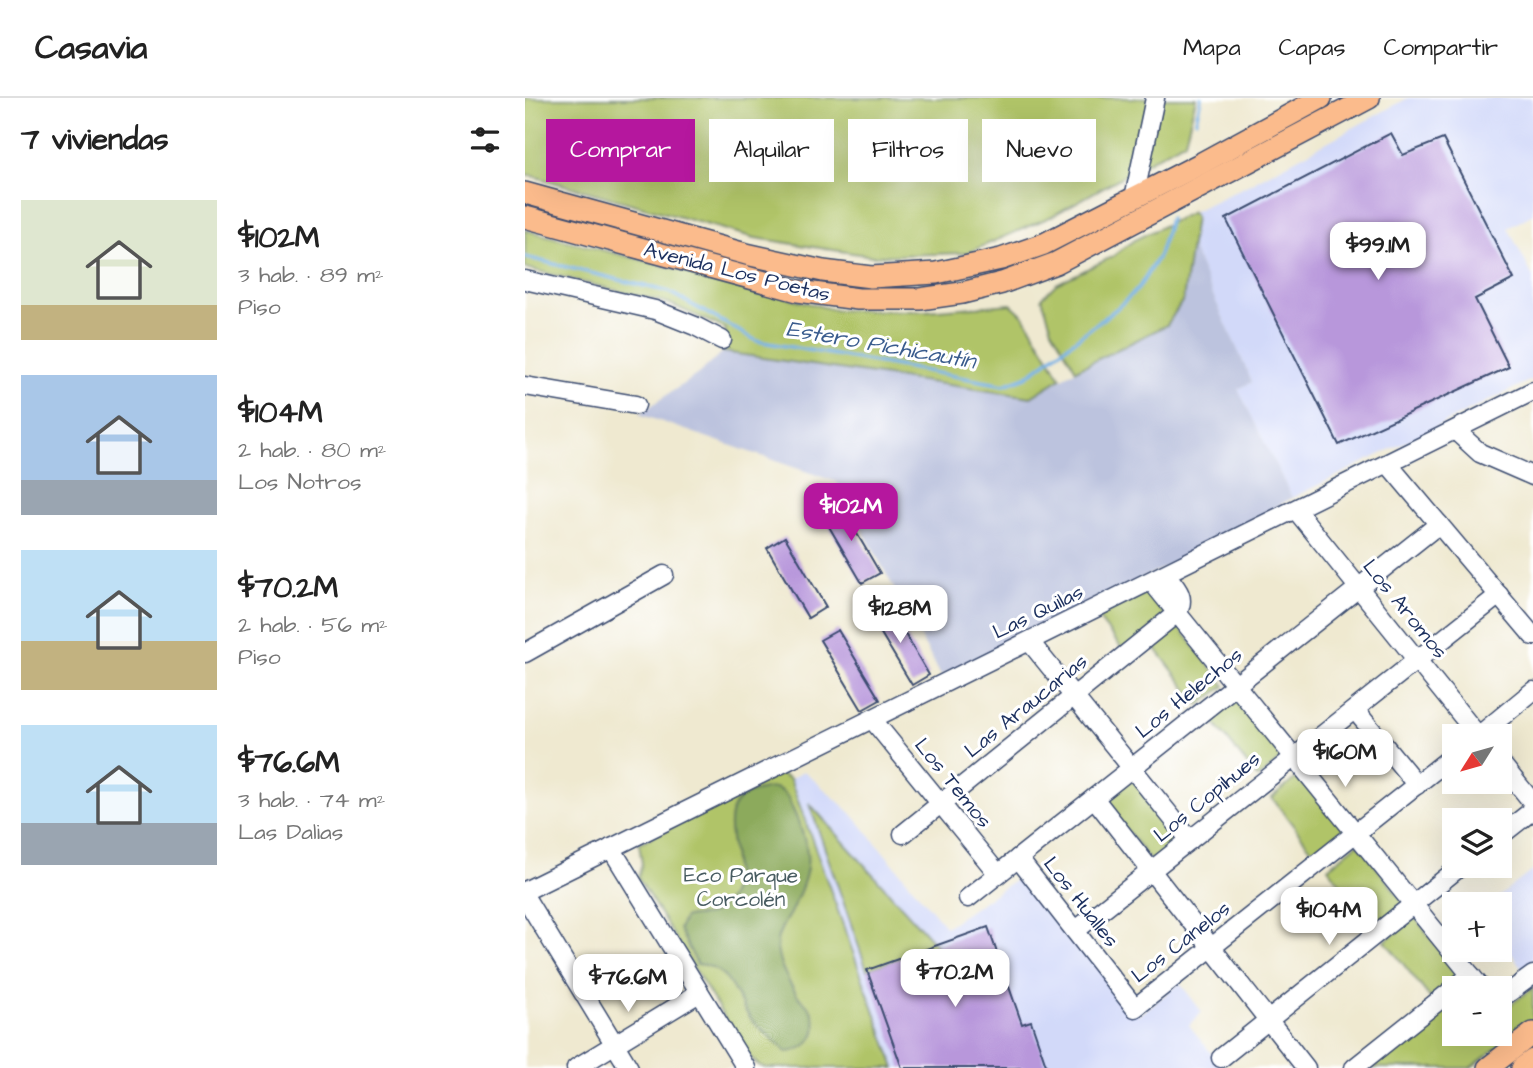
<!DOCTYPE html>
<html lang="es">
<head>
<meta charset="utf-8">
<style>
  :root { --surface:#fff; --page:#f6f6f6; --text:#222; --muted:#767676; --line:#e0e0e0; --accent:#b5179e }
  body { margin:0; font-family:"Architects Daughter",sans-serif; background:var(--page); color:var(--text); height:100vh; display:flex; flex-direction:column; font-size:26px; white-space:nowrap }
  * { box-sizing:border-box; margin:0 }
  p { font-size:23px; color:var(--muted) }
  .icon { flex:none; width:38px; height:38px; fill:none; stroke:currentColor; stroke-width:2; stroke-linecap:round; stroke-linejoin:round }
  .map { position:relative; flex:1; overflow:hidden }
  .sheet { display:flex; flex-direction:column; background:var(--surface); width:525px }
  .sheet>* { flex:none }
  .top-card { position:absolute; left:21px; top:21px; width:665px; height:63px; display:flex; gap:14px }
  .needle { width:46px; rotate:233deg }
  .controls { position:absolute; left:917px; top:626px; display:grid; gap:14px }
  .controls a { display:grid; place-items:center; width:70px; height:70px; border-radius:0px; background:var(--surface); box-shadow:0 7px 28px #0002; font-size:35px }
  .price { position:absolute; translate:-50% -60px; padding:0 16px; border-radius:14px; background:#fff; color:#222; font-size:23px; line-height:46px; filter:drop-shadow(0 2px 4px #0008) }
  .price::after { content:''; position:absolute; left:50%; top:42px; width:21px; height:16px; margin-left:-10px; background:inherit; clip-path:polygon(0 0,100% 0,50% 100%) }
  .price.on { background:var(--accent); color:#fff }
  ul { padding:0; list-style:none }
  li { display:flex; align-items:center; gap:21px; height:175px; padding:0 21px }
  li span { display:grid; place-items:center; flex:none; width:196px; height:140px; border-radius:0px; color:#555 }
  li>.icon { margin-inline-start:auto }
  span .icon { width:84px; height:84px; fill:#fffc; stroke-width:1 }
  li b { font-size:30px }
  h2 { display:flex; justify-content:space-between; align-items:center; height:84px; padding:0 21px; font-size:30px }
  .tag { padding:0 24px; border-radius:0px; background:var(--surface); box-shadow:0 7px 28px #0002; font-size:24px; line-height:63px }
  .tag.on { background:var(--accent); color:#fff }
  header { display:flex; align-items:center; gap:42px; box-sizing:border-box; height:98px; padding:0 35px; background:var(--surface); border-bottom:2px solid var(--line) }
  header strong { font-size:33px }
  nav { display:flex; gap:38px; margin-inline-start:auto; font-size:24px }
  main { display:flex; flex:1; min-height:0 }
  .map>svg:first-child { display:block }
</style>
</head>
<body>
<header>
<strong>Casavia</strong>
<nav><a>Mapa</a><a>Capas</a><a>Compartir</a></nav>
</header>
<main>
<section class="sheet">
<h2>7 viviendas<svg class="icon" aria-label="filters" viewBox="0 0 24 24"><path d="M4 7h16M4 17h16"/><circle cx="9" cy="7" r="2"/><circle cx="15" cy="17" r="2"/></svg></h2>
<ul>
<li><span style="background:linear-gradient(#dfe7d0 75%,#c2b280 0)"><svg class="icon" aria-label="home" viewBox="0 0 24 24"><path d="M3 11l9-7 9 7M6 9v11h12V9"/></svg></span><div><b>$102M</b><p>3 hab. · 89 m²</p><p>Piso</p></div></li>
<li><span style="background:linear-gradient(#a9c7e8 75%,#9aa5b1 0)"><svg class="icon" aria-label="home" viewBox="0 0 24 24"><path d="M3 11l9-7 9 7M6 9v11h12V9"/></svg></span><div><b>$104M</b><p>2 hab. · 80 m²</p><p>Los Notros</p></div></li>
<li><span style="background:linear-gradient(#bfe0f5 65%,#c2b280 0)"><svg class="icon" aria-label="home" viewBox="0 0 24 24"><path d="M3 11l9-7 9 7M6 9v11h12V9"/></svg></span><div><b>$70.2M</b><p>2 hab. · 56 m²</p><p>Piso</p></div></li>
<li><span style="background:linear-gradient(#bfe0f5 70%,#9aa5b1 0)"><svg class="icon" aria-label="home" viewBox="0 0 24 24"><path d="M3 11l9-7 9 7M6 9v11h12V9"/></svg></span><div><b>$76.6M</b><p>3 hab. · 74 m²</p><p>Las Dalias</p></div></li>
</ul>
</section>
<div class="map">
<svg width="1008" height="970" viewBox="0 0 1008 970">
  <rect width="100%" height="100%" fill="#fff"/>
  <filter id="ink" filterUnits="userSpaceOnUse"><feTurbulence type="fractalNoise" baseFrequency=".0143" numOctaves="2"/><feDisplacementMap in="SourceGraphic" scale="14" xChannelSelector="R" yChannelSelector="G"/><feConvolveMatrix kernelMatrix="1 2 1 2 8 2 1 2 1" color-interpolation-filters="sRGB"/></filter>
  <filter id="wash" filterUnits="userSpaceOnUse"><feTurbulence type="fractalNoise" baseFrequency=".00686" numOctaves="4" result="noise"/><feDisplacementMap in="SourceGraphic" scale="28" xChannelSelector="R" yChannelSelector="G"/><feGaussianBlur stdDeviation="1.57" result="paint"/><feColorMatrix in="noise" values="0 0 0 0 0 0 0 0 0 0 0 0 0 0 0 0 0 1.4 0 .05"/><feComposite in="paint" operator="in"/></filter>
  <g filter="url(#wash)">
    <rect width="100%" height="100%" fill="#efe9d0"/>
    <g fill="#d2d9f9">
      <path d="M 883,0 L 1008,0 L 1008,116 L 983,130 L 1008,179 L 1008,281 L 767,400 L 713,291 L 727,284 L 666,148 L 670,119 L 667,114 L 723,87 Z"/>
      <path d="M 279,673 L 326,715 L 421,829 L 500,775 L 614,917 L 655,885 L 677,914 L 664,927 L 698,970 L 370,970 L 265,681 Z"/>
      <path d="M 1008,772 L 1008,869 L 1000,875 L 975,839 L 975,807 L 963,807 Z"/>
    </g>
    <path fill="#bcc3de" d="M 666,148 L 727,284 L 713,291 L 767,400 L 673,453 L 416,578 L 312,384 L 114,316 L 173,276 L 198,254 L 506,299 L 551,272 L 642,227 L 658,202 Z"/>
    <g fill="#b0c468" stroke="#667a63" stroke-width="2">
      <path d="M 0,0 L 671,0 L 660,43 L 525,119 L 442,155 L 347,158 L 230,140 L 0,76 Z"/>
      <path d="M 667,114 L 670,119 L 658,202 L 642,227 L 551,272 L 527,231 L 517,200 L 531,186 L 587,159 L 609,142 Z"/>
      <path d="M 0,132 L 310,212 L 400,213 L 486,206 L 499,218 L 536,280 L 506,299 L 198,254 L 201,231 L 143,205 L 0,170 Z"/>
      <path d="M 624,489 L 646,516 L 599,553 L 570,516 Z"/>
      <path d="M 652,526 L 700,588 L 674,607 L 628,547 Z"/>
      <path d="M 710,597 L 760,658 L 733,680 L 683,617 Z"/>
      <path d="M 606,675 L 659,741 L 628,766 L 576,699 Z"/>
      <path d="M 777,675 L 826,736 L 794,761 L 747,700 Z"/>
      <path d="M 255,676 L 265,681 L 370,970 L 241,970 L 234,968 L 222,956 L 113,780 L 117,766 L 114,745 Z"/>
      <path d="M 284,705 L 412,848 L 342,872 Z"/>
      <path d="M 833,745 L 880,806 L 851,830 L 803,770 Z"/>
      <path d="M 890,819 L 934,878 L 906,901 L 860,843 Z"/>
      <path d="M 1008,890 L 1008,923 L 945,970 L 846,970 L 929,902 L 929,936 L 975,936 L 975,914 Z"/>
    </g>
    <path fill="#8caa5c" stroke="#546c5d" stroke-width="2" d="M 250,690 C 263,694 264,703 269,714 C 289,758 286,773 265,815 C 260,824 253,833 252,844 C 251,862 263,884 273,898 C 279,905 287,910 289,919 C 296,939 279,953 261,954 C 251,943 238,934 228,923 C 208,901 207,868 172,866 L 154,831 L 159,820 C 173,814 180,823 194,811 C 241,776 160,696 250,690 Z"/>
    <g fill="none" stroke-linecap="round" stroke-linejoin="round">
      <g stroke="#74b1e6" stroke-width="3.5">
        <path d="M 671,22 L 676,0"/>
        <path d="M 0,159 L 144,194 L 232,243 L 479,287 L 501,279 L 591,211 L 613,191 L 634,157 L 645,120"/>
      </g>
    </g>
    <g id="blocks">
      <g fill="#b897db">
        <path d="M 866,35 L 878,57 L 918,41 L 989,181 L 950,201 L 984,269 L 814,347 L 701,121 Z"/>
        <path d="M 314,405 L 355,475 L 337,485 L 296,415 Z"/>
        <path d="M 260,439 L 301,509 L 283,520 L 242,450 Z"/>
        <path d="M 363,507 L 404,577 L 387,587 L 345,517 Z"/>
        <path d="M 313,532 L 355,602 L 337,612 L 295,542 Z"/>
        <path d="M 463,829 L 497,926 L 506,923 L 522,970 L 377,970 L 342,872 Z"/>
      </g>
    </g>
  </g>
  <g filter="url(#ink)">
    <use href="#blocks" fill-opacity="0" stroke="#3b4b6f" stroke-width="2"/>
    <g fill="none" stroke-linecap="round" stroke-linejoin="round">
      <defs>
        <g id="minor">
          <path d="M 609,100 L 630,0"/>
          <path d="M 0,182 L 130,212 L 170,228 L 197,242"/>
          <path d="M 0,288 L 111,307"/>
          <path d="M 931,333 L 955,355 L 1008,378"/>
          <path d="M 864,367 L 1008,538"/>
          <path d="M 771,412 L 954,639"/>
          <path d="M 627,484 L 957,891"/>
          <path d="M 505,544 L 665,742"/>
          <path d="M 0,555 L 139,477"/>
          <path d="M 830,612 L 892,687"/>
          <path d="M 347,621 L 473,776"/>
          <path d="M 952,639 L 1008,593"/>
          <path d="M 975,664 L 1008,705"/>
          <path d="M 569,700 L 781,970"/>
          <path d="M 378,736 L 652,515 C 662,499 651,489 641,477"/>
          <path d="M 975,738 L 1008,712"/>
          <path d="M 86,750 L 221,970"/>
          <path d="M 493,760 L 610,910 L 929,657"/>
          <path d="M 0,793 L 1008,293"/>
          <path d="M 0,799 L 104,970"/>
          <path d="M 443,800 L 914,426"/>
          <path d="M 550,833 L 974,497"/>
          <path d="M 975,901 L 1008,877"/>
          <path d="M 696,960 L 936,768"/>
          <path d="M 51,970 L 174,895"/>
          <path d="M 829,970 L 946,877"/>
        </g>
        <g id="major">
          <path d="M 0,95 L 221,156 L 298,173 L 346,179 L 411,175 L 476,161 L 519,146 L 673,67 L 796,0"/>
          <path d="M 0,119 L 273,193 L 333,201 L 395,201 L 437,195 L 477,185 L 531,165 L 844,0"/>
          <path d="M 963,970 L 1008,935"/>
          <path d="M 997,970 L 1008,962"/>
        </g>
      </defs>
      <use href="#minor" stroke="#3b4b6f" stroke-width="21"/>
      <use href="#major" stroke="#3b4b6f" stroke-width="24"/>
      <use href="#minor" stroke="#fff" stroke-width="18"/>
      <use href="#major" stroke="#fbbb8c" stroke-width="21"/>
    </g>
  </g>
  <g text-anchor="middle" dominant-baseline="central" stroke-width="6" stroke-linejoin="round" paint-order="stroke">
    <g font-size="21" fill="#1b2f5e" stroke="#fff">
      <text transform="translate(212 174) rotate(14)">Avenida Los Poetas</text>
      <text transform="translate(880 511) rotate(51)">Los Aromos</text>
      <text transform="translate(513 514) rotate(-26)">Las Quilas</text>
      <text transform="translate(664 595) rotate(-39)">Los Helechos</text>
      <text transform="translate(501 608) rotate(-39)">Las Araucarias</text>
      <text transform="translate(428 685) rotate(51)">Los Temos</text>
      <text transform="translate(682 699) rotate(-39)">Los Copihues</text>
      <text transform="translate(556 804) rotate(52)">Los Hualles</text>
      <text transform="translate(656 844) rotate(-38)">Los Canelos</text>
    </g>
    <g font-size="21" fill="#485c61" stroke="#fff">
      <text x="216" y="777">Eco Parque<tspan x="216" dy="24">Corcolén</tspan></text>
    </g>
    <g font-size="23" font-style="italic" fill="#3a5c8e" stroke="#fff">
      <text transform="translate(356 247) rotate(10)">Estero Pichicautín</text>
    </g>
  </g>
</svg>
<div class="controls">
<a><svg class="needle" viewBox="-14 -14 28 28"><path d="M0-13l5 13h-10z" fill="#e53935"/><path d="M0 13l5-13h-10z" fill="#767676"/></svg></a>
<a><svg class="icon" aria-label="layers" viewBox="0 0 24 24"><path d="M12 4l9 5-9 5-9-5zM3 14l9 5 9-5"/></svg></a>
<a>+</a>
<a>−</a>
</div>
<b class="price" style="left:853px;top:184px">$99.1M</b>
<b class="price on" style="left:326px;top:445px">$102M</b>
<b class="price" style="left:375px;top:547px">$128M</b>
<b class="price" style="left:820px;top:691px">$160M</b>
<b class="price" style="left:804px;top:849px">$104M</b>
<b class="price" style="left:430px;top:911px">$70.2M</b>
<b class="price" style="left:103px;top:916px">$76.6M</b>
<div class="top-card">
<a class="tag on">Comprar</a>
<a class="tag">Alquilar</a>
<a class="tag">Filtros</a>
<a class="tag">Nuevo</a>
</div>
</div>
</main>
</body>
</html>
